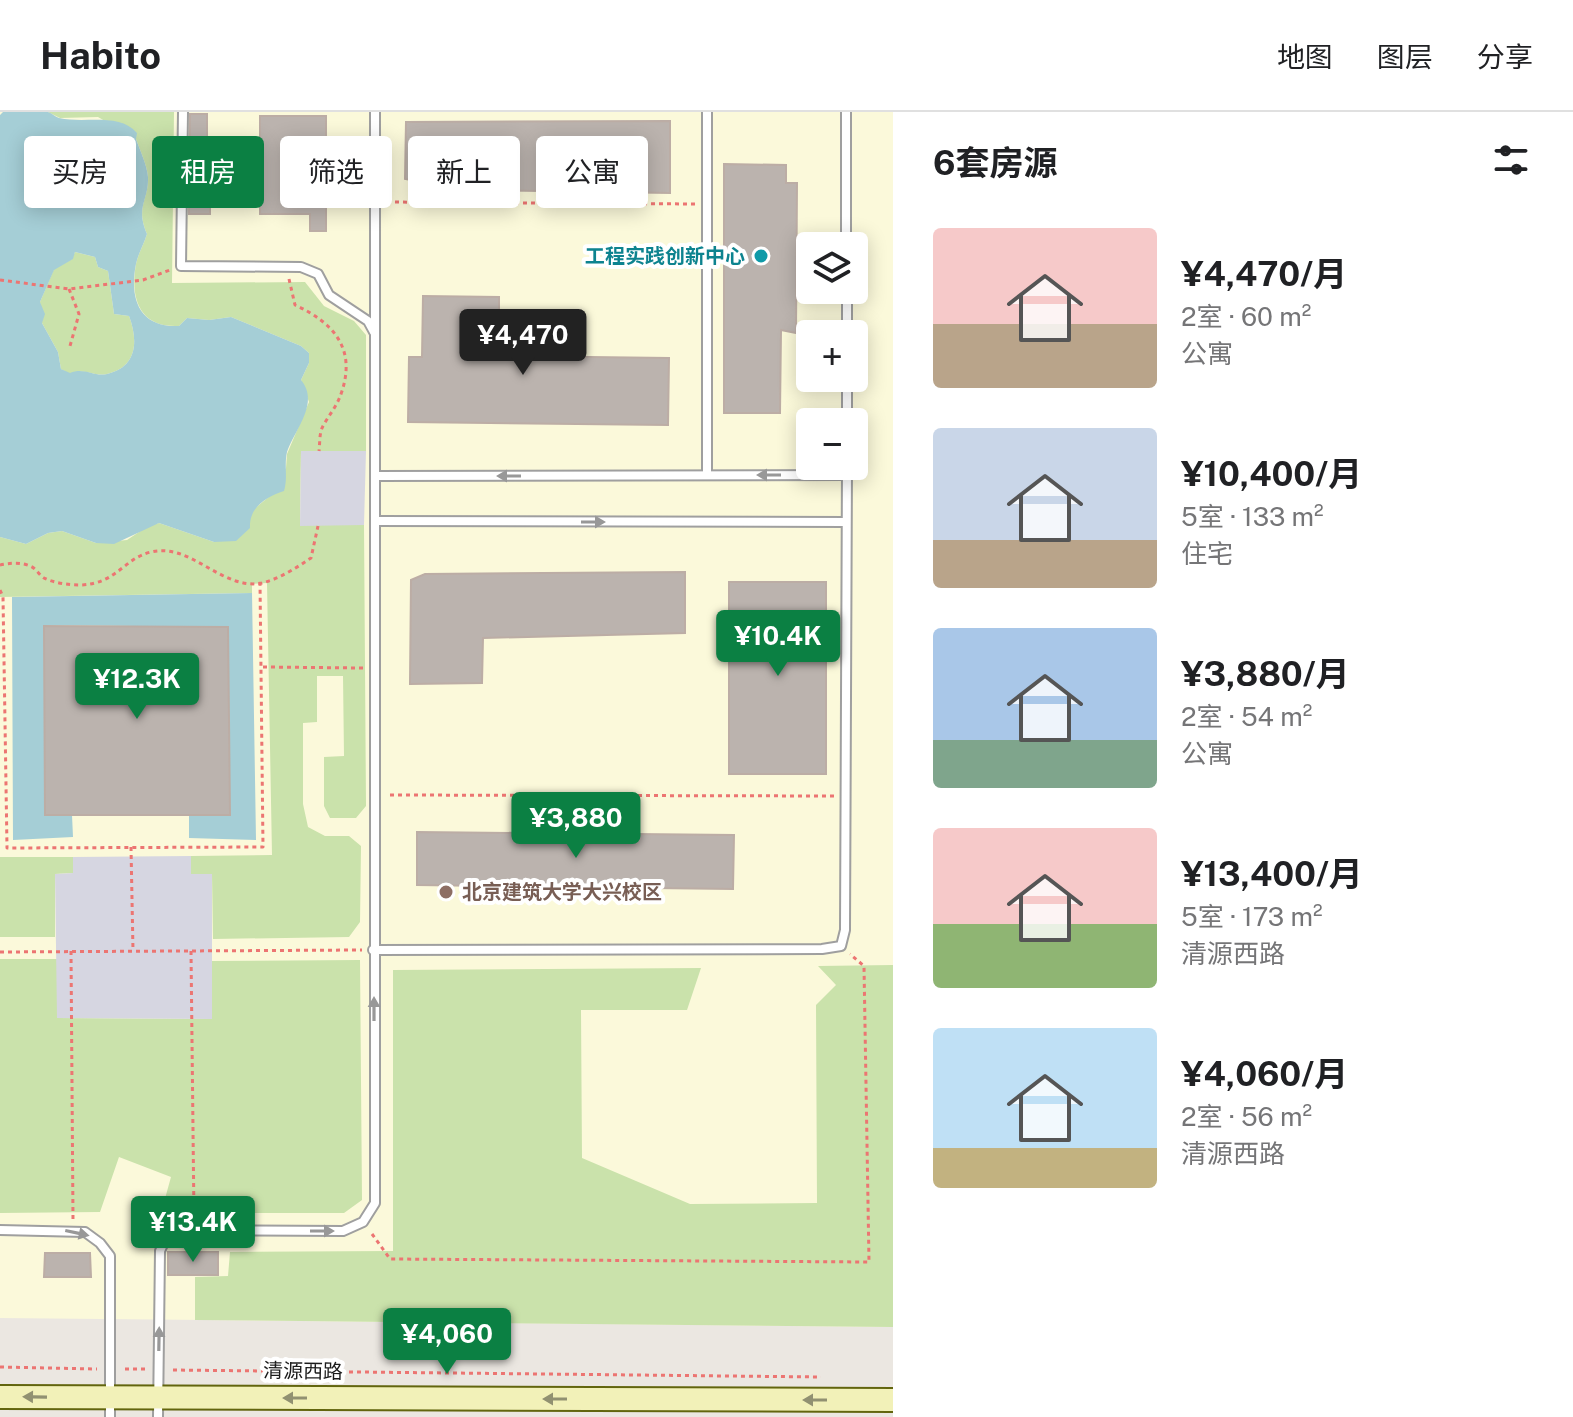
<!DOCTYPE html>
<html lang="zh">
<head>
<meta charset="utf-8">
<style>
  :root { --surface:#fff; --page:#f2f2f2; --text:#202124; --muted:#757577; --line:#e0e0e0; --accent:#0b8043 }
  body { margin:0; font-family:"Public Sans","Noto Sans SC",sans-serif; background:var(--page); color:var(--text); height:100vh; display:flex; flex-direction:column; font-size:30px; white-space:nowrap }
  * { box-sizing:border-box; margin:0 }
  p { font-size:26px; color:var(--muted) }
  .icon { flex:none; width:44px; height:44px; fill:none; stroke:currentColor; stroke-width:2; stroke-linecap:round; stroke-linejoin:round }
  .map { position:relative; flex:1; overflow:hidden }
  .drawer { display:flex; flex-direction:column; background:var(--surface); width:680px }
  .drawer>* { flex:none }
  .top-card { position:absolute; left:24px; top:24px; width:748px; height:72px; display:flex; gap:16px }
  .buttons { position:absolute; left:796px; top:120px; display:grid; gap:16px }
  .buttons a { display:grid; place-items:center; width:72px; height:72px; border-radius:8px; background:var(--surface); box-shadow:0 4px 20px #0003; font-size:40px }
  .price { position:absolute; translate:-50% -68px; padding:0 18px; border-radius:8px; background:var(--accent); color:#fff; font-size:26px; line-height:52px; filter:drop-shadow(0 2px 4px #0008) }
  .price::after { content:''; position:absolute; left:50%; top:48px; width:24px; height:18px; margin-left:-12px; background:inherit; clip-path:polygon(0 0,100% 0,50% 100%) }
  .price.current { background:#222; color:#fff }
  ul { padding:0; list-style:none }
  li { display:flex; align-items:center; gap:24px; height:200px; padding:0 40px }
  li span { display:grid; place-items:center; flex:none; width:224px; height:160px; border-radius:8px; color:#555 }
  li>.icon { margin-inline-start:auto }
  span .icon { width:96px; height:96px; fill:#fffc; stroke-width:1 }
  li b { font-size:34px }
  h2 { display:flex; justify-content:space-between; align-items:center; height:96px; padding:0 40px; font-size:34px }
  .tag { padding:0 28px; border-radius:8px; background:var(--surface); box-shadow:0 4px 20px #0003; font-size:28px; line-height:72px }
  .tag.current { background:var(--accent); color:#fff }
  header { display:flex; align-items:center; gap:48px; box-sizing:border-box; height:112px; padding:0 40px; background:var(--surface); border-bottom:2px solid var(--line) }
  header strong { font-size:38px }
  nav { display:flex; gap:44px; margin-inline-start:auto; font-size:28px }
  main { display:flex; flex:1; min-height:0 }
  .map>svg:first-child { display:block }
</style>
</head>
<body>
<header>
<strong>Habito</strong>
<nav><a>地图</a><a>图层</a><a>分享</a></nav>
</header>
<main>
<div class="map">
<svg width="893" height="1305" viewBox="0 0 893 1305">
  <rect width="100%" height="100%" fill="#ebe7e1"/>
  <path fill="#fbf9da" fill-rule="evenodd" d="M 0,0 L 893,0 L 893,1215 L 0,1206 ZM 810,134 L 854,134 L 854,178 L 810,178 ZM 810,222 L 854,222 L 854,266 L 810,266 ZM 810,310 L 854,310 L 854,354 L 810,354 Z"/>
  <g fill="#cae2ab">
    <path d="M 48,0 L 174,0 L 172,171 L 305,170 L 324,194 L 354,209 L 366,223 L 366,339 L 301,339 L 300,413 L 364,413 L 366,694 L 356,706 L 330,706 L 324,694 L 324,645 L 344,644 L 343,564 L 317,564 L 317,610 L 303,611 L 303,692 L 308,715 L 325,724 L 349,724 L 361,734 L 360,810 L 349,825 L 213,827 L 212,763 L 191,762 L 191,744 L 272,743 L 267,471 L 252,472 L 252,481 L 0,485 L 0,425 L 26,432 L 48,421 L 62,419 L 96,431 L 127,428 L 148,414 L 159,411 L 214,430 L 250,405 L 254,397 L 270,384 L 286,356 L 287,342 L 309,290 L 301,268 L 309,251 L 309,241 L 301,234 L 231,205 L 209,208 L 187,206 L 179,214 C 139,216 130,186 136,152 C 138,142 144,132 147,122 C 135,94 149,88 148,65 C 147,53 140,38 136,27 L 98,5 L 60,6 Z"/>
    <path d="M 75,140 L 95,145 L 98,155 L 108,159 L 114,202 L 129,204 C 138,228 138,255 107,262 C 94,265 84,255 70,262 L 61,257 L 58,240 L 42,211 L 40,190 L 54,157 L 72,147 Z"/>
    <path d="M 0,745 L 73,745 L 73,761 L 55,762 L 55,825 L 0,825 Z"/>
    <path d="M 0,847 L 57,847 L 58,906 L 211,907 L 211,849 L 360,848 L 362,1088 L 344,1101 L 161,1101 L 171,1065 L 119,1045 L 100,1100 L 0,1101 Z"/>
    <path d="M 893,853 L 893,1215 L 195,1208 L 195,1165 L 228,1164 L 230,1140 L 393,1139 L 393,858 L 701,856 L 687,898 L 581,898 L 582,1046 L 690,1092 L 817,1091 L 816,893 L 836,873 L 818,854 Z"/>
  </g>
  <g fill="#d6d6e1">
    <path d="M 301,339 L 366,339 L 364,413 L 300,414 Z"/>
    <path d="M 191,744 L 191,762 L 212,762 L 212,907 L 57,906 L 55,762 L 73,761 L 73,745 Z"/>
  </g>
  <g fill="#a5ced6" fill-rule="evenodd">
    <path d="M 3,0 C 17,0 35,0 48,0 C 52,1 55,5 59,6 C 85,12 119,0 137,21 L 136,27 C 140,38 147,53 148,65 C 149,89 135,94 147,122 C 144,132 138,142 136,152 C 129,186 139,216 179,214 L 187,206 L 209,208 L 231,205 L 301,234 L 309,241 L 309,251 L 301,268 C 320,291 295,317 287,340 C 284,353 288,366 284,379 C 266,385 249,395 250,416 L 236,429 L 214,430 L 159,411 L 114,432 L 96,431 L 62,419 L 48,421 L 26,432 L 0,425 L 0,3 ZM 75,140 L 95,145 L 98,155 L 108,159 L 114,202 L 129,204 C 138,228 138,255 107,262 C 94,265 84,255 70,261 L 61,257 L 58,240 L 42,211 L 45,202 L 40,190 L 54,158 L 73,147 Z"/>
    <path d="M 252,481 L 256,728 L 189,726 L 189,703 L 230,703 L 228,515 L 44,513 L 44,703 L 72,703 L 73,725 L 13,728 L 12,485 Z"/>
  </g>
  <g fill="#bbb3ae" stroke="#bcada5" stroke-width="2">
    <path d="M 190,2 L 207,2 L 207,35 L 260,36 L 260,4 L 326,4 L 326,119 L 310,119 L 310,102 L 260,102 L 260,69 L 210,68 L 210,102 L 189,102 Z"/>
    <path d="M 670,9 L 670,81 L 417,77 L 417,69 L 405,67 L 406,10 Z"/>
    <path d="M 724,52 L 786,53 L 786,71 L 797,71 L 796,221 L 781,218 L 780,301 L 724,301 Z"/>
    <path d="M 423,184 L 499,185 L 499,244 L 669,246 L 668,313 L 408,310 L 409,245 L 422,245 Z"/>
    <path d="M 685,460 L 685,521 L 483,526 L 482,571 L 410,572 L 411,468 L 425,462 Z"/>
    <rect x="729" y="470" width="97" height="192"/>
    <path d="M 44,514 L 228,515 L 230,703 L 45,703 Z"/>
    <path d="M 417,720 L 734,723 L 733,777 L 417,773 Z"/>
    <rect x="168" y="1140" width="50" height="23"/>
    <path d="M 45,1141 L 90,1141 L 91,1165 L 44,1165 Z"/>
  </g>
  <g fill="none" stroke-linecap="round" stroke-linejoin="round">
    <defs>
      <g id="service">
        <path d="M 183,0 L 181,154 L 301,155 L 318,162 L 329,183 L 368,209 L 374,220"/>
        <path d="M 707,0 L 707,363"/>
        <path d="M 846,0 L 846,134"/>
        <path d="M 847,178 L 847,222"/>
        <path d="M 847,266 L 847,310"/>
        <path d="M 375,364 L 847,363"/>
        <path d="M 375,409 L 846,410"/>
        <path d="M 373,838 L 822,837 L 841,834 L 845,818 L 847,354"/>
        <path d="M 0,1118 L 85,1120 L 100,1131 L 110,1144 L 110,1305"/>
        <path d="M 158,1305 L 160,1139 C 167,1121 176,1120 194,1118 L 343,1119 L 363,1110 L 375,1091 L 375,0"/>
      </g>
      <path id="secondary" d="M 0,1285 L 893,1288"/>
    </defs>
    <use href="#service" stroke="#9f9f9f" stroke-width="12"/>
    <use href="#secondary" stroke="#62650e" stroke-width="26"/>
    <g stroke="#ec7572" stroke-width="3" stroke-dasharray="4 4" stroke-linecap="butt">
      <path d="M 387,90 L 696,92"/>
      <path d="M 289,167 L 295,193 C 334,211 357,237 341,282 C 337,294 329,303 323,314 C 319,321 320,332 319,339"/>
      <path d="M 0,168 L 69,177 L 143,168 L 170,158"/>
      <path d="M 69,177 L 79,202 L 70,234"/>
      <path d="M 0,453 C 9,451 21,450 30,454 C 36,456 39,463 44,466 C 54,471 69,473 80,473 C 117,472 124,446 151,440 C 191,430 222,479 262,471 C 279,467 296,456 311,446 L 318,414"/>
      <path d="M 0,478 L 3,485 L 7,736 L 263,735 L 260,471"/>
      <path d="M 263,555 L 363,556"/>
      <path d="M 390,683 L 834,684"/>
      <path d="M 131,735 L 133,839"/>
      <path d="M 71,839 L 73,1107"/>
      <path d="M 191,839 L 194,1106"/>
      <path d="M 0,840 L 362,838"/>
      <path d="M 372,1122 L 390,1147 L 869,1150 L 864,854 L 850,842"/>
      <path d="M 0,1255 L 97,1257"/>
      <path d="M 125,1257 L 145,1257"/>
      <path d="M 173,1258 L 821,1265"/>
    </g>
    <use href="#service" stroke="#fff" stroke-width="8"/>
    <use href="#secondary" stroke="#f2f1b8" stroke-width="22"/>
  </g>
  <defs><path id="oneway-solid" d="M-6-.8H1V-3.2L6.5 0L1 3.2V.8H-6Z" transform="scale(2)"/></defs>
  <g fill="#989898">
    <use href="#oneway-solid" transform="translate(769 363) rotate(180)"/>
    <use href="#oneway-solid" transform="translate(509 364) rotate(180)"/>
    <use href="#oneway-solid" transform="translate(593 410)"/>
    <use href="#oneway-solid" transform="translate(374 897) rotate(-90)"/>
    <use href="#oneway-solid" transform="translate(322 1119)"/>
    <use href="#oneway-solid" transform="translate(77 1121) rotate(12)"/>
    <use href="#oneway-solid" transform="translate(159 1227) rotate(-89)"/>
  </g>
  <g fill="#919171">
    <use href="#oneway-solid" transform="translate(35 1285) rotate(-179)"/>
    <use href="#oneway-solid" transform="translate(295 1286) rotate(-180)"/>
    <use href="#oneway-solid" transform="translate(555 1287) rotate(-180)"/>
    <use href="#oneway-solid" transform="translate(815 1288) rotate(-180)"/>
  </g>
  <circle fill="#0f9aa8" stroke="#fff" stroke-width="3" cx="761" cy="144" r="8"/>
  <circle fill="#8d6e63" stroke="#fff" stroke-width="3" cx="446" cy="780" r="8"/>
  <g text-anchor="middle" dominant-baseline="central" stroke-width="8" stroke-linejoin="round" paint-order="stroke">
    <g font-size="20" font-weight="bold" fill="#0d838f" stroke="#fff" text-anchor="end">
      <text x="745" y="144">工程实践创新中心</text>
    </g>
    <g font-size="20" font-weight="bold" fill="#785e54" stroke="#fff" text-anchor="start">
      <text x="462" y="780">北京建筑大学大兴校区</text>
    </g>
    <g font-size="20" fill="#1b1b1b" stroke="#fff">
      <text transform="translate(303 1259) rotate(1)">清源西路</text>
    </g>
  </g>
</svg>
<div class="buttons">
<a><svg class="icon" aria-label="layers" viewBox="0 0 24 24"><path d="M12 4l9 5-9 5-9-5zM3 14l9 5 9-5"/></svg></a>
<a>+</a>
<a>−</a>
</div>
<b class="price current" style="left:523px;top:265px">¥4,470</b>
<b class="price" style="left:778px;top:566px">¥10.4K</b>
<b class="price" style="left:137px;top:609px">¥12.3K</b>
<b class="price" style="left:576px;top:748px">¥3,880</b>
<b class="price" style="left:193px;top:1152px">¥13.4K</b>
<b class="price" style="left:447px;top:1264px">¥4,060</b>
<div class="top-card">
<a class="tag">买房</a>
<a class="tag current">租房</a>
<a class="tag">筛选</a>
<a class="tag">新上</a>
<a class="tag">公寓</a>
</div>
</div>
<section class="drawer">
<h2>6套房源<svg class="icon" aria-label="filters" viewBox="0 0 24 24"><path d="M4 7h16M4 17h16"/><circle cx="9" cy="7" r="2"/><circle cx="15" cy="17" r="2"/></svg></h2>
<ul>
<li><span style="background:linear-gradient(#f6c9c9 60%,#b9a48a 0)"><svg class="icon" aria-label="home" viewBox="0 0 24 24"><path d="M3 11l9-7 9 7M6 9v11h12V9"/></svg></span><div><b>¥4,470/月</b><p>2室 · 60 m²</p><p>公寓</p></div></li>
<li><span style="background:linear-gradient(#c9d6e8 70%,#b9a48a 0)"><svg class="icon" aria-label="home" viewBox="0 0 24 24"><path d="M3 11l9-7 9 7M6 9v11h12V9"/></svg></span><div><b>¥10,400/月</b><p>5室 · 133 m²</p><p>住宅</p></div></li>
<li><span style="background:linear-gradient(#a9c7e8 70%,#7fa58c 0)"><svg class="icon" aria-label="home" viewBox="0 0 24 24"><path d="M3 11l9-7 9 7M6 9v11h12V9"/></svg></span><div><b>¥3,880/月</b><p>2室 · 54 m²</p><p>公寓</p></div></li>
<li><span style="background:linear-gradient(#f6c9c9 60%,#8fb573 0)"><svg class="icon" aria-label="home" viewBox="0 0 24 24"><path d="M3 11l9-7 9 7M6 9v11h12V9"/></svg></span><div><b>¥13,400/月</b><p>5室 · 173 m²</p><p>清源西路</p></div></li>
<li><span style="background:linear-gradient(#bfe0f5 75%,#c2b280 0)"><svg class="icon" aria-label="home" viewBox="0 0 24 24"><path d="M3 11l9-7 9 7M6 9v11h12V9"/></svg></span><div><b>¥4,060/月</b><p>2室 · 56 m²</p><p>清源西路</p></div></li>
</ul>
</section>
</main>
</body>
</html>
